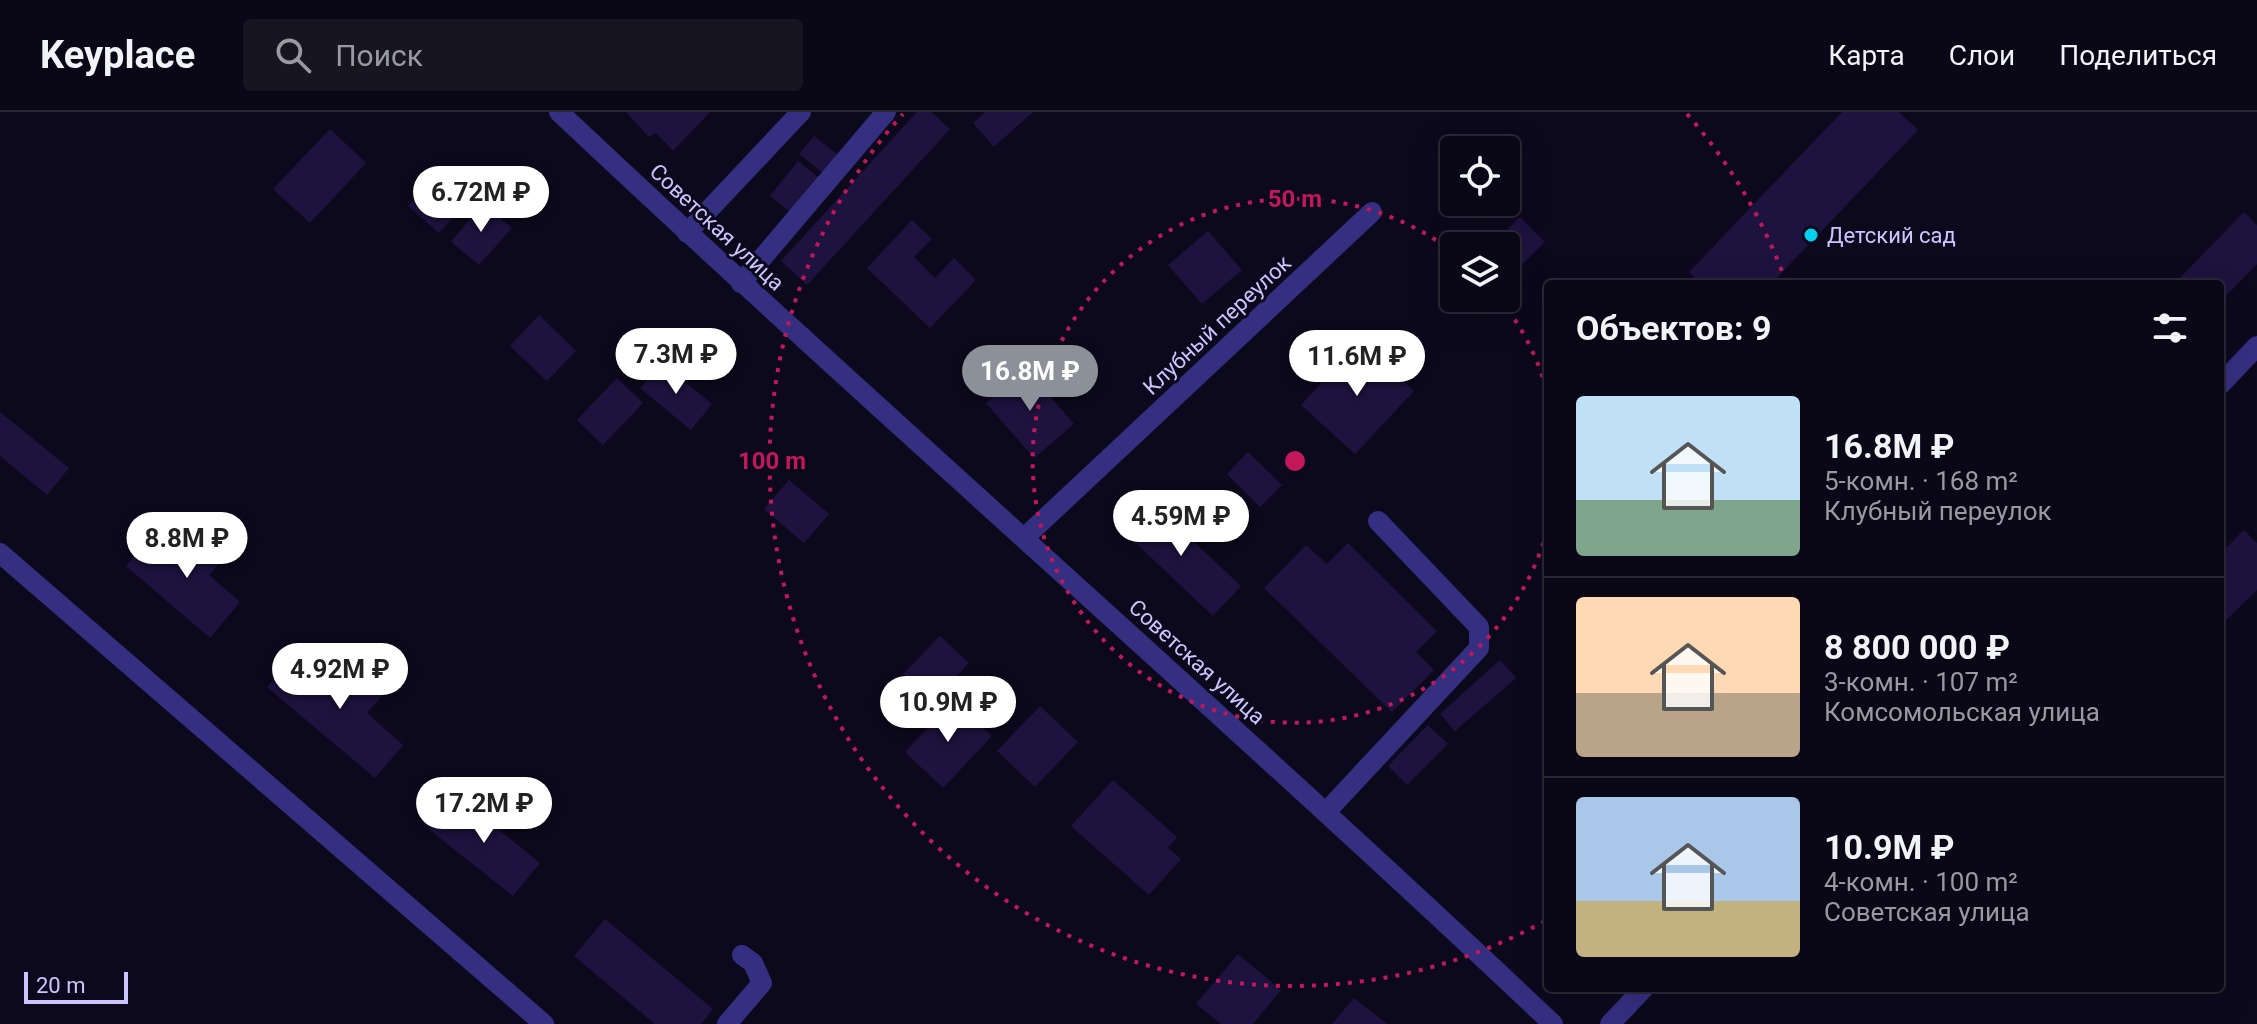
<!DOCTYPE html>
<html lang="ru">
<head>
<meta charset="utf-8">
<style>
  :root { --surface:#0a0716; --page:#181523; --text:#f1f3f6; --muted:#9999a1; --line:#2a2835; --accent:#8c9099 }
  body { margin:0; font-family:Roboto,sans-serif; background:var(--page); color:var(--text); height:100vh; display:flex; flex-direction:column; font-size:30px; white-space:nowrap }
  * { box-sizing:border-box; margin:0 }
  p { font-size:26px; color:var(--muted) }
  .icon { flex:none; width:44px; height:44px; fill:none; stroke:currentColor; stroke-width:2; stroke-linecap:round; stroke-linejoin:round }
  .map { position:relative; flex:1; overflow:hidden }
  .panel { position:absolute; left:1544px; top:168px; width:680px; height:712px; display:flex; flex-direction:column; background:var(--surface); border-radius:8px; box-shadow:0 8px 32px #0002,0 0 0 2px var(--line) }
  .panel>* { flex:none }
  .tools { position:absolute; left:1440px; top:24px; display:grid; gap:16px }
  .tools a { display:grid; place-items:center; width:80px; height:80px; border-radius:8px; background:var(--surface); box-shadow:0 8px 32px #0002,0 0 0 2px var(--line); font-size:40px }
  .scale { position:absolute; left:24px; bottom:20px; width:104px; box-sizing:border-box; padding-left:8px; border:4px solid #cdc5ff; border-top:0; font-size:22px; line-height:28px; white-space:nowrap; color:#cdc5ff; -webkit-text-stroke:6px #0d091d; paint-order:stroke }
  .price { position:absolute; translate:-50% -68px; padding:0 18px; border-radius:28px; background:#fff; color:#222; font-size:26px; line-height:52px; filter:drop-shadow(0 2px 4px #0008) }
  .price::after { content:''; position:absolute; left:50%; top:48px; width:24px; height:18px; margin-left:-12px; background:inherit; clip-path:polygon(0 0,100% 0,50% 100%) }
  .price.selected { background:var(--accent); color:#fff }
  ul { padding:0; list-style:none }
  li { display:flex; align-items:center; gap:24px; height:200px; padding:0 32px }
  li+li { border-top:2px solid var(--line) }
  li span { display:grid; place-items:center; flex:none; width:224px; height:160px; border-radius:8px; color:#555 }
  li>.icon { margin-inline-start:auto }
  span .icon { width:96px; height:96px; fill:#fffc; stroke-width:1 }
  li b { font-size:34px }
  h2 { display:flex; justify-content:space-between; align-items:center; height:96px; padding:0 32px; font-size:34px }
  header { display:flex; align-items:center; gap:48px; box-sizing:border-box; height:112px; padding:0 40px; background:var(--surface); border-bottom:2px solid var(--line) }
  header strong { font-size:38px }
  nav { display:flex; gap:44px; margin-inline-start:auto; font-size:28px }
  .search { width:560px; height:72px; background:var(--page); display:flex; align-items:center; gap:20px; box-sizing:border-box; padding:0 28px; border-radius:8px; color:var(--muted); font-size:30px }
  .map>svg:first-child { display:block }
</style>
</head>
<body>
<header>
<strong>Keyplace</strong>
<div class="search"><svg class="icon" aria-label="search" viewBox="0 0 24 24"><circle cx="10" cy="10" r="6"/><path d="M15 15l6 6"/></svg>Поиск</div>
<nav><a>Карта</a><a>Слои</a><a>Поделиться</a></nav>
</header>
<div class="map">
<svg width="2257" height="912" viewBox="0 0 2257 912">
  <rect width="100%" height="100%" fill="#0d091d"/>
  <g fill="#1e133f">
    <path d="M 626,0 L 710,0 L 673,39 L 656,21 L 649,25 Z"/>
    <path d="M 917,0 L 931,0 L 950,17 L 807,173 L 781,149 Z"/>
    <path d="M 985,0 L 1033,0 L 994,35 L 973,11 Z"/>
    <path d="M 1842,0 L 1899,0 L 1918,18 L 1771,172 L 1701,172 L 1689,160 Z"/>
    <path d="M 330,17 L 366,51 L 310,111 L 273,77 Z"/>
    <path d="M 814,24 L 838,43 L 823,61 L 799,42 Z"/>
    <path d="M 798,49 L 819,66 L 790,100 L 770,84 Z"/>
    <path d="M 443,55 L 474,82 L 439,121 L 408,94 Z"/>
    <path d="M 483,91 L 512,116 L 479,153 L 451,130 Z"/>
    <path d="M 2244,100 L 2257,113 L 2257,152 L 2220,190 L 2220,172 L 2178,172 L 2176,170 Z"/>
    <path d="M 1520,105 L 1545,130 L 1511,163 L 1506,157 L 1506,134 L 1491,134 Z"/>
    <path d="M 912,108 L 932,127 L 914,145 L 935,166 L 954,146 L 976,168 L 930,216 L 867,156 Z"/>
    <path d="M 1208,119 L 1242,158 L 1202,192 L 1168,153 Z"/>
    <path d="M 539,203 L 576,239 L 547,269 L 510,234 Z"/>
    <path d="M 1359,230 L 1414,279 L 1355,342 L 1301,293 Z"/>
    <path d="M 662,251 L 712,292 L 691,318 L 640,276 Z"/>
    <path d="M 1026,256 L 1074,312 L 1034,346 L 986,291 Z"/>
    <path d="M 617,266 L 643,291 L 603,333 L 577,308 Z"/>
    <path d="M 0,300 L 69,356 L 47,383 L 0,344 Z"/>
    <path d="M 1248,340 L 1282,373 L 1260,395 L 1227,362 Z"/>
    <path d="M 789,368 L 829,402 L 804,431 L 764,397 Z"/>
    <path d="M 1149,388 L 1241,474 L 1213,504 L 1121,417 Z"/>
    <path d="M 2244,418 L 2257,431 L 2257,478 L 2220,514 L 2220,442 Z"/>
    <path d="M 154,420 L 183,445 L 203,422 L 227,442 L 209,463 L 240,490 L 210,526 L 126,454 Z"/>
    <path d="M 1348,431 L 1437,519 L 1416,540 L 1434,558 L 1392,600 L 1264,476 L 1306,433 L 1327,452 Z"/>
    <path d="M 940,524 L 969,551 L 933,590 L 903,562 Z"/>
    <path d="M 296,542 L 333,574 L 354,550 L 387,578 L 367,601 L 403,633 L 375,666 L 267,575 Z"/>
    <path d="M 1500,548 L 1516,566 L 1455,619 L 1440,602 Z"/>
    <path d="M 954,588 L 992,624 L 943,676 L 905,640 Z"/>
    <path d="M 1040,594 L 1078,630 L 1035,675 L 997,639 Z"/>
    <path d="M 1428,613 L 1448,632 L 1407,673 L 1388,654 Z"/>
    <path d="M 1113,668 L 1177,725 L 1168,736 L 1181,747 L 1149,783 L 1071,714 Z"/>
    <path d="M 455,682 L 540,751 L 513,784 L 427,716 Z"/>
    <path d="M 605,807 L 713,897 L 701,912 L 655,912 L 574,844 Z"/>
    <path d="M 1238,842 L 1281,878 L 1253,912 L 1221,912 L 1196,892 Z"/>
    <path d="M 1354,886 L 1387,912 L 1332,912 Z"/>
  </g>
  <g fill="none" stroke-linecap="round" stroke-linejoin="round">
    <g stroke="#352f81" stroke-width="20">
      <path d="M 687,121 L 801,0"/>
      <path d="M 741,171 L 886,0"/>
      <path d="M 1326,700 L 1479,536 L 1479,515 L 1378,409"/>
      <path d="M 727,912 L 762,871 L 753,851 L 742,843"/>
    </g>
    <g stroke="#352f81" stroke-width="20">
      <path d="M 559,0 C 886,308 1226,603 1553,912"/>
      <path d="M 2220,273 L 2257,234"/>
      <path d="M 1024,426 L 1372,100"/>
      <path d="M 0,441 L 544,912"/>
      <path d="M 1610,912 L 1644,876"/>
    </g>
  </g>
  <g fill="none" stroke="#c2185b" stroke-width="4" stroke-dasharray="4 8">
    <path d="M1547 419A262 262 0 1 1 1453 140M1501 188A262 262 0 0 1 1547 279"/>
    <path d="M1545 809A523 523 0 0 1 903 2M1687 2A523 523 0 0 1 1786 170"/>
  </g>
  <circle fill="#00d0f0" stroke="#0d091d" stroke-width="3" cx="1811" cy="123" r="8"/>
  <g text-anchor="middle" dominant-baseline="central" stroke-width="6" stroke-linejoin="round" paint-order="stroke">
    <g font-size="22" fill="#cdc5ff" stroke="#0d091d">
      <text transform="translate(717 115) rotate(43)">Советская улица</text>
      <text transform="translate(1217 213) rotate(-43)">Клубный переулок</text>
      <text transform="translate(1197 550) rotate(42)">Советская улица</text>
    </g>
    <g font-size="22" fill="#cdc5ff" stroke="#0d091d" text-anchor="start">
      <text x="1827" y="123">Детский сад</text>
    </g>
  </g>
  <circle cx="1295" cy="349" r="12" fill="#c2185b" stroke="#0d091d" stroke-width="4"/>
  <g font-size="24" text-anchor="middle" font-weight="bold" fill="#c2185b" stroke="#0d091d" stroke-width="6" stroke-linejoin="round" paint-order="stroke">
    <text x="1295" y="95">50 m</text>
    <text x="772" y="357">100 m</text>
  </g>
</svg>
<div class="tools">
<a><svg class="icon" aria-label="locate" viewBox="0 0 24 24"><circle cx="12" cy="12" r="6"/><path d="M12 2v4M12 18v4M2 12h4M18 12h4"/></svg></a>
<a><svg class="icon" aria-label="layers" viewBox="0 0 24 24"><path d="M12 4l9 5-9 5-9-5zM3 14l9 5 9-5"/></svg></a>
</div>
<div class="scale">20 m</div>
<b class="price" style="left:481px;top:122px">6.72M ₽</b>
<b class="price" style="left:676px;top:284px">7.3M ₽</b>
<b class="price" style="left:1357px;top:286px">11.6M ₽</b>
<b class="price selected" style="left:1030px;top:301px">16.8M ₽</b>
<b class="price" style="left:1181px;top:446px">4.59M ₽</b>
<b class="price" style="left:187px;top:468px">8.8M ₽</b>
<b class="price" style="left:340px;top:599px">4.92M ₽</b>
<b class="price" style="left:948px;top:632px">10.9M ₽</b>
<b class="price" style="left:484px;top:733px">17.2M ₽</b>
<section class="panel">
<h2>Объектов: 9<svg class="icon" aria-label="filters" viewBox="0 0 24 24"><path d="M4 7h16M4 17h16"/><circle cx="9" cy="7" r="2"/><circle cx="15" cy="17" r="2"/></svg></h2>
<ul>
<li><span style="background:linear-gradient(#bfe0f5 65%,#7fa58c 0)"><svg class="icon" aria-label="home" viewBox="0 0 24 24"><path d="M3 11l9-7 9 7M6 9v11h12V9"/></svg></span><div><b>16.8M ₽</b><p>5-комн. · 168 m²</p><p>Клубный переулок</p></div></li>
<li><span style="background:linear-gradient(#ffd9b3 60%,#b9a48a 0)"><svg class="icon" aria-label="home" viewBox="0 0 24 24"><path d="M3 11l9-7 9 7M6 9v11h12V9"/></svg></span><div><b>8 800 000 ₽</b><p>3-комн. · 107 m²</p><p>Комсомольская улица</p></div></li>
<li><span style="background:linear-gradient(#a9c7e8 65%,#c2b280 0)"><svg class="icon" aria-label="home" viewBox="0 0 24 24"><path d="M3 11l9-7 9 7M6 9v11h12V9"/></svg></span><div><b>10.9M ₽</b><p>4-комн. · 100 m²</p><p>Советская улица</p></div></li>
</ul>
</section>
</div>
</body>
</html>
